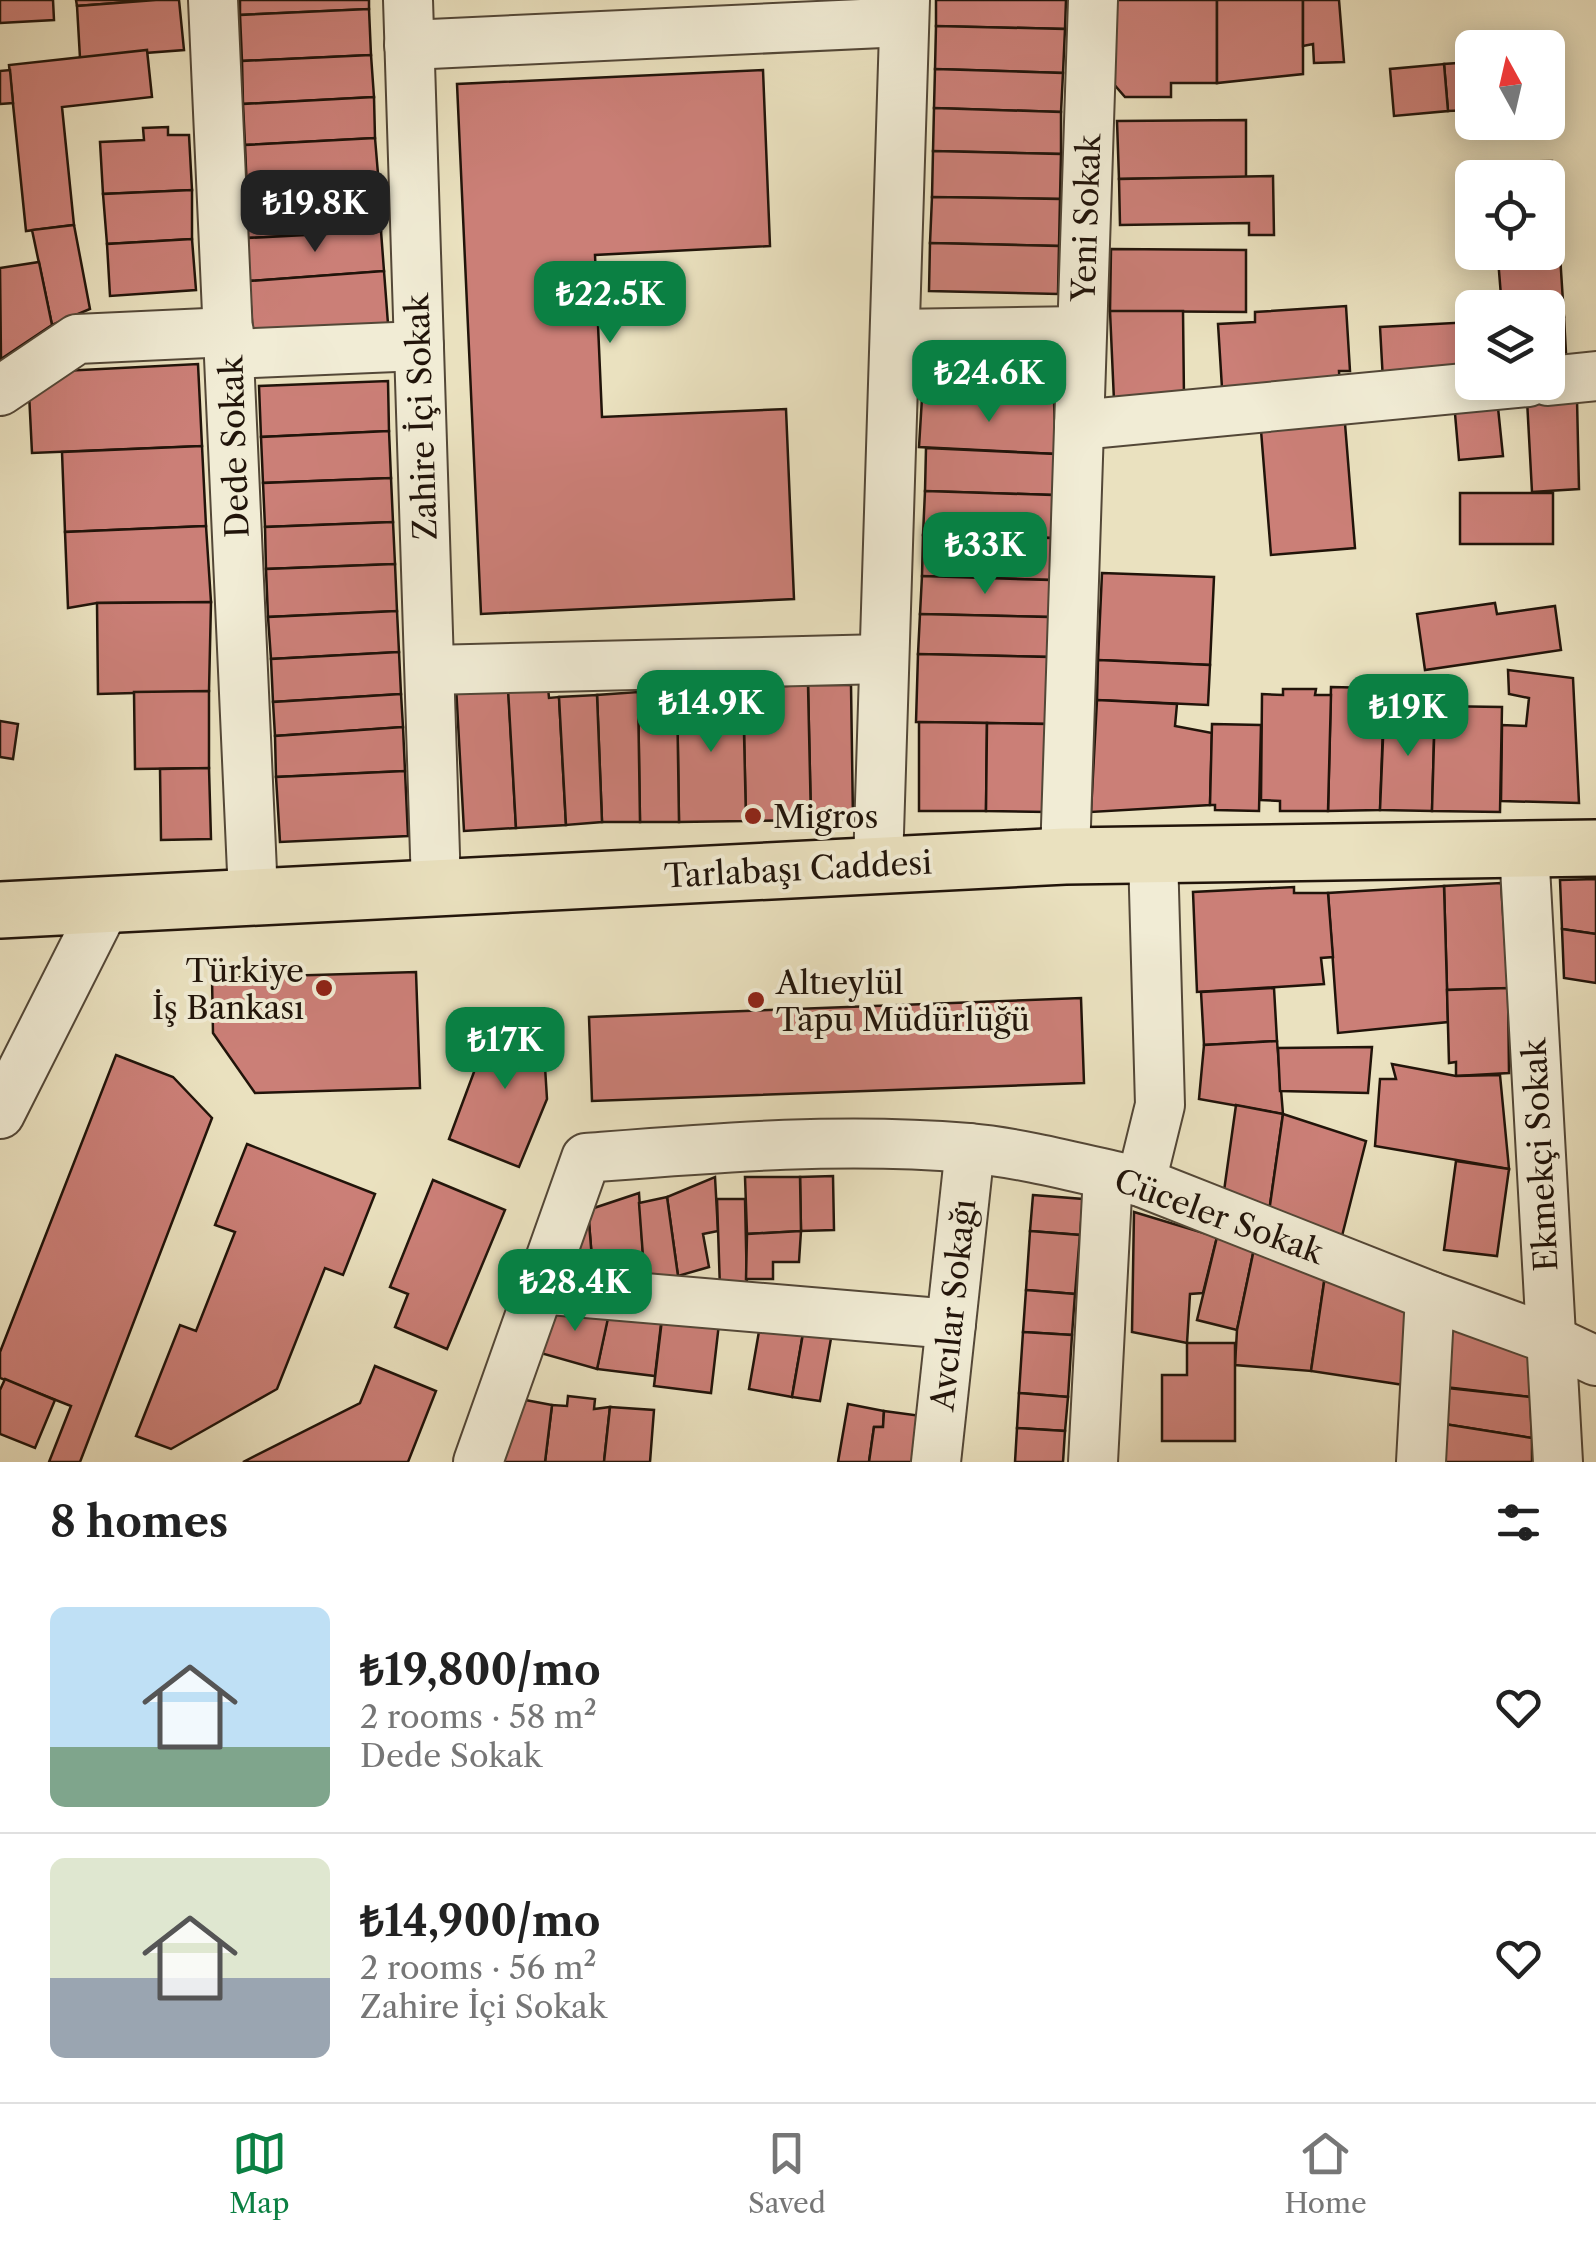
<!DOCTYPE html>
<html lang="en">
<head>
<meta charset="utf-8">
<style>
  :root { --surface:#fff; --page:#f2f2f2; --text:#222; --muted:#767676; --line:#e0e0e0; --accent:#0b8043 }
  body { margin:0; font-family:"Libre Caslon Text",serif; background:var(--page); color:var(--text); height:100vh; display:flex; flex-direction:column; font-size:38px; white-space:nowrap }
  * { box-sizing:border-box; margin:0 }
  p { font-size:32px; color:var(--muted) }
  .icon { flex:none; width:55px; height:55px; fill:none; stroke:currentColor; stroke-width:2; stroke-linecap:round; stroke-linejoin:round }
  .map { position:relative; height:1462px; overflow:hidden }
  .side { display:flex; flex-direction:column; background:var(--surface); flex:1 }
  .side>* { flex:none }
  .needle { width:65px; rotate:352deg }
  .buttons { position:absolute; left:1455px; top:30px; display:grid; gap:20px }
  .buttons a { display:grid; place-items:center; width:110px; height:110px; border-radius:15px; background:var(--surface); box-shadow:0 5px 25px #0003; font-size:50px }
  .price { position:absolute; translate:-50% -85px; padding:0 22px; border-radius:20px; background:var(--accent); color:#fff; font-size:32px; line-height:65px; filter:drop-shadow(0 2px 5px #0008) }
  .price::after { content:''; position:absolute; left:50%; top:60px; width:30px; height:22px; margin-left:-15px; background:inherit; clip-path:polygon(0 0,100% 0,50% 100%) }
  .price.on { background:#222; color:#fff }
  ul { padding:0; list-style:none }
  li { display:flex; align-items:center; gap:30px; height:250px; padding:0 50px }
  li+li { border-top:2px solid var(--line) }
  li span { display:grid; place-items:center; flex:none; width:280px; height:200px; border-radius:15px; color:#555 }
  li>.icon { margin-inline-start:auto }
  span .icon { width:120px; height:120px; fill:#fffc; stroke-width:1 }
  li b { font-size:42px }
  h2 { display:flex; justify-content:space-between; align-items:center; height:120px; padding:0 50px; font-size:42px }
  .dock { display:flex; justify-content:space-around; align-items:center; height:140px; border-top:2px solid var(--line); background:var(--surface); font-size:28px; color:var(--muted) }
  .dock a { display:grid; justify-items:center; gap:5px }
  .dock .on { color:var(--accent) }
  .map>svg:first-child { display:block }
</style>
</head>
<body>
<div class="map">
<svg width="1596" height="1462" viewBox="0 0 1596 1462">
  <rect width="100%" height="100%" fill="#eae1bf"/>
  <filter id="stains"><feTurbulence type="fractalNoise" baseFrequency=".002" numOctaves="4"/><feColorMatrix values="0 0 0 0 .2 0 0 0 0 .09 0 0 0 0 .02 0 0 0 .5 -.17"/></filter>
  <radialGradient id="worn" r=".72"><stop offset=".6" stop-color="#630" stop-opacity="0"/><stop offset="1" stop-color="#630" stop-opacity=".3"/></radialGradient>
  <g fill="#cb7f77" stroke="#21140a" stroke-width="2.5">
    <path d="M 0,0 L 53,0 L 54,20 L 0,23 Z"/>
    <path d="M 76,0 L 156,0 L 77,6 Z"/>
    <path d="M 156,0 L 179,0 L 184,50 L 80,58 L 77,6 Z"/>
    <path d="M 240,0 L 369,0 L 369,9 L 240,15 Z"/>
    <path d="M 936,0 L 1066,0 L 1065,29 L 936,26 Z"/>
    <path d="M 1113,0 L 1217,0 L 1217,83 L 1171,83 L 1171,97 L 1125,97 L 1112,82 Z"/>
    <path d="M 1217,0 L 1303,0 L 1303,74 L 1217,83 Z"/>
    <path d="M 1303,0 L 1339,0 L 1344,62 L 1314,63 L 1313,44 L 1303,46 Z"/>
    <path d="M 369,9 L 371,55 L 242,61 L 240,15 Z"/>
    <path d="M 936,26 L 1065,29 L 1063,73 L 935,69 Z"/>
    <path d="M 147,50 L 152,97 L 62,107 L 74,225 L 26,231 L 9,65 Z"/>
    <path d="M 371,55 L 374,97 L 243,104 L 242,61 Z"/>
    <path d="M 1472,62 L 1472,110 L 1448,111 L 1444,64 Z"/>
    <path d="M 1444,64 L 1448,111 L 1394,116 L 1390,69 Z"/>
    <path d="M 935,69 L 1063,73 L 1061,112 L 934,108 Z"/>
    <path d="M 10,70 L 13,103 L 0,104 L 0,71 Z"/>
    <path d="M 763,70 L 770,246 L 595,255 L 602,417 L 786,409 L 794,599 L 481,614 L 457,84 Z"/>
    <path d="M 374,97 L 375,138 L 245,145 L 243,104 Z"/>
    <path d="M 1548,102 L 1549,130 L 1511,132 L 1510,122 L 1548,122 Z"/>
    <path d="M 934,108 L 1061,112 L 1061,154 L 933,151 Z"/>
    <path d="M 1246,120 L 1246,177 L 1119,179 L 1117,121 Z"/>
    <path d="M 168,127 L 168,135 L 189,135 L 192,190 L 103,194 L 100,142 L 144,140 L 143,128 Z"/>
    <path d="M 375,138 L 379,186 L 247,193 L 245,145 Z"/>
    <path d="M 933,151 L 1061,154 L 1060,199 L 932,197 Z"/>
    <path d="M 1552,161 L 1554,218 L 1548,218 L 1548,178 L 1485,178 L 1485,162 Z"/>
    <path d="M 1273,176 L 1274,235 L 1249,235 L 1249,223 L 1120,225 L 1119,179 Z"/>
    <path d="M 379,186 L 381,231 L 248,238 L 247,193 Z"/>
    <path d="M 192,190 L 192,239 L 107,244 L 103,194 Z"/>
    <path d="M 932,197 L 1060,199 L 1059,246 L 930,243 Z"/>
    <path d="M 74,225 L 90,309 L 52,325 L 32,230 Z"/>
    <path d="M 381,231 L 384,271 L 249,281 L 248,238 Z"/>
    <path d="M 192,239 L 196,290 L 110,296 L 107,244 Z"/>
    <path d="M 930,243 L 1059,246 L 1058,294 L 929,291 Z"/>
    <path d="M 1111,249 L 1246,250 L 1246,312 L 1110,311 Z"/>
    <path d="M 1560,255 L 1564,317 L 1548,318 L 1548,308 L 1502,308 L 1498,259 Z"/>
    <path d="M 39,262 L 52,325 L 1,359 L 0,268 Z"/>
    <path d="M 384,271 L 388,324 L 253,334 L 249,281 Z"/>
    <path d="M 1346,306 L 1350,371 L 1339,371 L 1340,388 L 1222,388 L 1218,324 L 1255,322 L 1255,312 Z"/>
    <path d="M 1110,311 L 1183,311 L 1184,398 L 1114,401 Z"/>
    <path d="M 1564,317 L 1567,371 L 1548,372 L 1548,318 Z"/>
    <path d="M 1472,322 L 1472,376 L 1383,381 L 1380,327 Z"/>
    <path d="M 923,347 L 1055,349 L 1054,401 L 922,398 Z"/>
    <path d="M 198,364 L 202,446 L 32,453 L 29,393 L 62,371 Z"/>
    <path d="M 388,381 L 389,431 L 261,437 L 259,386 Z"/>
    <path d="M 922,398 L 1054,401 L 1056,454 L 919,447 Z"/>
    <path d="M 1497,398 L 1503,456 L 1459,460 L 1454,402 Z"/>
    <path d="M 1577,399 L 1579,489 L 1532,492 L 1527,400 Z"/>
    <path d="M 1344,411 L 1355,548 L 1271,555 L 1260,418 Z"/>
    <path d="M 389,431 L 391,478 L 263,483 L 261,437 Z"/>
    <path d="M 202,446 L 206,526 L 65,532 L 62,452 Z"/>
    <path d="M 926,448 L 1056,454 L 1053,495 L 925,491 Z"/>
    <path d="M 391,478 L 393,522 L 265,527 L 263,483 Z"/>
    <path d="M 925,491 L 1053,495 L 1052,538 L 923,535 Z"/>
    <rect x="1460" y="493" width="93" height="51"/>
    <path d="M 393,522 L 395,564 L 266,569 L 265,527 Z"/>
    <path d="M 206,526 L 211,602 L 97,603 L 68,608 L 65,532 Z"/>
    <path d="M 923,535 L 1052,538 L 1050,580 L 922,576 Z"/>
    <path d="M 395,564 L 397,611 L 268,617 L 266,569 Z"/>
    <path d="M 1102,573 L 1214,577 L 1210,665 L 1098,660 Z"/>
    <path d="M 922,576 L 1050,580 L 1049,617 L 920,614 Z"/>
    <path d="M 211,602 L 209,691 L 98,694 L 97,603 Z"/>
    <path d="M 1495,603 L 1497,614 L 1555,606 L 1561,650 L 1425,670 L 1417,614 Z"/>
    <path d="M 397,611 L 399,652 L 271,659 L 268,617 Z"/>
    <path d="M 920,614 L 1049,617 L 1050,657 L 918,654 Z"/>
    <path d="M 399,652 L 401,694 L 273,702 L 271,659 Z"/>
    <path d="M 918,654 L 1050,657 L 1049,724 L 916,722 Z"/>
    <path d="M 1098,660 L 1210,665 L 1208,705 L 1097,700 Z"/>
    <path d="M 1508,670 L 1573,678 L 1579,803 L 1501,801 L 1502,725 L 1526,726 L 1529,698 L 1509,694 Z"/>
    <path d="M 508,683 L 516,828 L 464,831 L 456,686 Z"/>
    <path d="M 808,685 L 851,685 L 853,820 L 811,820 Z"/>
    <path d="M 808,685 L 811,820 L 746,821 L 743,688 Z"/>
    <path d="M 548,687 L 549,698 L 559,697 L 566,825 L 516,828 L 508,689 Z"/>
    <path d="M 1331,687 L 1375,688 L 1374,699 L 1384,699 L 1380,810 L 1328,811 Z"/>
    <path d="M 743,688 L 746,821 L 679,822 L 677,690 Z"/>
    <path d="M 1283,689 L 1316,689 L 1315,695 L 1331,695 L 1328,811 L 1280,811 L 1280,801 L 1261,800 L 1262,694 L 1283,695 Z"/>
    <path d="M 677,690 L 679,822 L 640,822 L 638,692 Z"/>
    <path d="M 209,691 L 209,768 L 135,769 L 134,692 Z"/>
    <path d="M 638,692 L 640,822 L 602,822 L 597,695 Z"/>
    <path d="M 401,694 L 403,727 L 275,736 L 273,702 Z"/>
    <path d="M 597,695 L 602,822 L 566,825 L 559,697 Z"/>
    <path d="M 1097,700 L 1177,704 L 1175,726 L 1212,733 L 1210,805 L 1091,812 Z"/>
    <path d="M 1392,705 L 1435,706 L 1432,811 L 1380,810 L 1384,715 L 1391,714 Z"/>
    <path d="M 1435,706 L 1502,707 L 1500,812 L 1432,811 Z"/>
    <path d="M 0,721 L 18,724 L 13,759 L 0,757 Z"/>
    <path d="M 919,722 L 987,723 L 986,811 L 919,811 Z"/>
    <path d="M 987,723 L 1049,724 L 1047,812 L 986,811 Z"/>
    <path d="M 1212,724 L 1261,725 L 1259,811 L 1215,810 L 1215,805 L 1210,805 Z"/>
    <path d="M 403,727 L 405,771 L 276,777 L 275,736 Z"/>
    <path d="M 209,768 L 211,839 L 161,840 L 160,769 Z"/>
    <path d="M 405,771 L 408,836 L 280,842 L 276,777 Z"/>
    <path d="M 1596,879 L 1596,934 L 1562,929 L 1560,880 Z"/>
    <path d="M 1501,883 L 1508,988 L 1447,990 L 1444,886 Z"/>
    <path d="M 1444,886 L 1448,1022 L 1338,1033 L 1328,893 Z"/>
    <path d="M 1294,887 L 1294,893 L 1328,893 L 1333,957 L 1321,958 L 1324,984 L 1197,992 L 1193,892 Z"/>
    <path d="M 1562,929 L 1596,934 L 1596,983 L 1564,978 Z"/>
    <path d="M 416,972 L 420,1088 L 255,1093 L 213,1033 L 212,978 Z"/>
    <path d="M 1274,988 L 1277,1041 L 1204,1045 L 1201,992 Z"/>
    <path d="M 1508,988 L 1509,1073 L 1456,1076 L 1456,1062 L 1449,1063 L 1447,990 Z"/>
    <path d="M 1081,998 L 1084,1083 L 592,1101 L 589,1017 Z"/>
    <path d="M 542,1018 L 547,1099 L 519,1167 L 449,1139 L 493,1021 Z"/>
    <path d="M 1277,1041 L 1283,1114 L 1199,1099 L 1204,1045 Z"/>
    <path d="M 1372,1047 L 1368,1093 L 1280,1091 L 1278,1048 Z"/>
    <path d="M 116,1055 L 173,1077 L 212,1118 L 80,1462 L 49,1462 L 71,1406 L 0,1378 L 0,1352 Z"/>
    <path d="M 1392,1064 L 1456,1076 L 1500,1075 L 1509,1169 L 1375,1146 L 1380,1079 L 1396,1079 Z"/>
    <path d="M 1236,1105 L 1283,1114 L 1269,1212 L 1224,1191 Z"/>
    <path d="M 1283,1114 L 1366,1141 L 1342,1236 L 1269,1212 Z"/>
    <path d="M 247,1144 L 375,1194 L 343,1275 L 325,1268 L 277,1389 L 171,1449 L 136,1436 L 180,1325 L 196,1331 L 235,1232 L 215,1225 Z"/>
    <path d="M 1456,1161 L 1509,1169 L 1497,1256 L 1444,1250 Z"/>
    <path d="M 833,1176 L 834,1230 L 801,1231 L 800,1177 Z"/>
    <path d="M 715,1177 L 718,1231 L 703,1234 L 709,1267 L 678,1276 L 667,1197 Z"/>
    <path d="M 745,1177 L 800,1177 L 801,1231 L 747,1234 Z"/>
    <path d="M 433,1180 L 505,1210 L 447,1349 L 395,1327 L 408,1294 L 390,1287 Z"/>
    <path d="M 639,1193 L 645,1283 L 594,1284 L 588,1210 Z"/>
    <path d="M 1033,1195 L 1083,1199 L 1080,1235 L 1030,1231 Z"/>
    <path d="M 667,1197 L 678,1276 L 645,1283 L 639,1203 Z"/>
    <path d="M 717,1199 L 745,1199 L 747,1288 L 720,1289 Z"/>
    <path d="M 588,1210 L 594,1284 L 560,1279 Z"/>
    <path d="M 1134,1212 L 1217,1237 L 1203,1293 L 1190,1294 L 1187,1343 L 1132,1332 Z"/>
    <path d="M 801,1231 L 799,1262 L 773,1262 L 773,1279 L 746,1279 L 747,1234 Z"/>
    <path d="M 1030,1231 L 1080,1235 L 1075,1294 L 1026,1290 Z"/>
    <path d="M 1217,1237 L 1254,1249 L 1237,1330 L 1197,1320 Z"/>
    <path d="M 1254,1249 L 1326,1269 L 1311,1371 L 1235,1365 L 1237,1330 Z"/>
    <path d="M 1326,1269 L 1411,1303 L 1404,1385 L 1311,1371 Z"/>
    <path d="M 1026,1290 L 1075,1294 L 1072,1335 L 1023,1332 Z"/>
    <path d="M 611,1301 L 663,1307 L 655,1376 L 597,1369 Z"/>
    <path d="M 555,1303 L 610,1309 L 597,1369 L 537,1352 Z"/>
    <path d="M 663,1311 L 720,1315 L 711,1393 L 654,1386 Z"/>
    <path d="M 762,1314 L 805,1322 L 792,1397 L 749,1389 Z"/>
    <path d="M 805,1322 L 833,1327 L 820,1401 L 792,1397 Z"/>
    <path d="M 1452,1325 L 1529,1356 L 1530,1397 L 1445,1387 Z"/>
    <path d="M 1023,1332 L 1072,1335 L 1068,1397 L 1019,1393 Z"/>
    <path d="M 1187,1343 L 1235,1343 L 1235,1441 L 1162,1441 L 1162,1375 L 1187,1375 Z"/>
    <path d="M 375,1366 L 436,1391 L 408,1462 L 243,1462 L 360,1403 Z"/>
    <path d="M 5,1379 L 55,1400 L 35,1448 L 0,1434 L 0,1390 Z"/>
    <path d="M 1438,1387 L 1530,1397 L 1532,1438 L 1438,1423 Z"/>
    <path d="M 1019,1393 L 1068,1397 L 1065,1431 L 1017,1428 Z"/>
    <path d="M 568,1396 L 595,1399 L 594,1409 L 610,1407 L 604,1462 L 545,1462 L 552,1405 L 567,1406 Z"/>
    <path d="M 520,1399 L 552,1405 L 545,1462 L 502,1462 Z"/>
    <path d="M 848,1404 L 884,1411 L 883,1427 L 874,1427 L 869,1462 L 838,1462 Z"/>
    <path d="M 610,1407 L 654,1410 L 650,1462 L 604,1462 Z"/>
    <path d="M 884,1411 L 929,1417 L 922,1462 L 869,1462 L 874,1427 L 883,1427 Z"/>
    <path d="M 1438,1423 L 1532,1438 L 1532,1462 L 1438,1462 Z"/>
    <path d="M 1017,1428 L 1065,1431 L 1063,1462 L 1015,1462 Z"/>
  </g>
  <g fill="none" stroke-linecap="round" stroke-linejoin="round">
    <defs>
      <g id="minor">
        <path d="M 213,0 L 253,894"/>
        <path d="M 408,0 L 436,886"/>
        <path d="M 409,45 L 904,22"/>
        <path d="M 895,334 L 1082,331"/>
        <path d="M 230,354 L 419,346"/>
        <path d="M 1548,381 L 1596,376"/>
        <path d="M 0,391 L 77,339 L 229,332"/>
        <path d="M 1079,425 L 1528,382"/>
        <path d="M 430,670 L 884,659"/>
        <path d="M 1524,849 L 1558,1462"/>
        <path d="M 1065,856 L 1093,0"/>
        <path d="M 878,865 L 905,0"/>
        <path d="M 0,1114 L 106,904"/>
        <path d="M 1141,1182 L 1160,1105 L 1153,854"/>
        <path d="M 539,1289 L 951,1324"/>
        <path d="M 478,1462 L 586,1158 C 713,1148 840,1137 968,1148 C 1024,1153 1086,1170 1141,1182 L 1430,1296 L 1549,1339 L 1596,1361"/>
        <path d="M 936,1462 L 970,1148"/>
        <path d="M 1093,1462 L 1108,1175"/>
        <path d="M 1421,1462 L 1430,1296"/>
      </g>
      <path id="major" d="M 0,910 L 1065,856 L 1596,848"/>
    </defs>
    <use href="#minor" stroke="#534737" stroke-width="52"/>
    <use href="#major" stroke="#21140a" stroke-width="60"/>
    <use href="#minor" stroke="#f1ecd5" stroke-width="48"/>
    <use href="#major" stroke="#eae1bf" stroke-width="55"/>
  </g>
  <g fill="#8f2418" stroke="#f1ecd5" stroke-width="4">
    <circle cx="753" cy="816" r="10"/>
    <circle cx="324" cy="988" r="10"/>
    <circle cx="756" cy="1000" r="10"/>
  </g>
  <g text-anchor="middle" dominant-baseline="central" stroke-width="8" stroke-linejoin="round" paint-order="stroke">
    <g font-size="32" fill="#21140a" stroke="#f1ecd5">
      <text transform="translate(1086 218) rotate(-88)">Yeni Sokak</text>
      <text transform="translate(421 417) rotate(-92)">Zahire İçi Sokak</text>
      <text transform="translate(234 447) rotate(-92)">Dede Sokak</text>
      <text transform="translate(798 869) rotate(-3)">Tarlabaşı Caddesi</text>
      <text transform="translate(1540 1155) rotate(-93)">Ekmekçi Sokak</text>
      <text transform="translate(1219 1216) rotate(20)">Cüceler Sokak</text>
      <text transform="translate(953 1305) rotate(-84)">Avcılar Sokağı</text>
    </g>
    <g font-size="32" fill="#21140a" stroke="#f1ecd5" text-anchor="start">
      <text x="773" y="816">Migros</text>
      <text x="304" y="970" text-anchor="end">Türkiye<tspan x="304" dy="37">İş Bankası</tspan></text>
      <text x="776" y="982">Altıeylül<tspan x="776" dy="37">Tapu Müdürlüğü</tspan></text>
    </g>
  </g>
  <rect width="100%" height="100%" filter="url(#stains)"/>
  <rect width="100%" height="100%" fill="url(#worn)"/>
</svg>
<div class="buttons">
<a><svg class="needle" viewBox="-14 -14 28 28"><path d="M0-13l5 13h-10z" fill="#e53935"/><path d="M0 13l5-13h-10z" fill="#767676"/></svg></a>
<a><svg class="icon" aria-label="locate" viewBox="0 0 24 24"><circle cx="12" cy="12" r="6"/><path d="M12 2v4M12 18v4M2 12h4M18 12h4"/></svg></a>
<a><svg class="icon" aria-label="layers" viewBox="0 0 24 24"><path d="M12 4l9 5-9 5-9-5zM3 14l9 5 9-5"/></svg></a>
</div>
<b class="price on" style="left:315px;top:255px">₺19.8K</b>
<b class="price" style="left:610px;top:346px">₺22.5K</b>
<b class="price" style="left:989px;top:425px">₺24.6K</b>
<b class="price" style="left:985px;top:597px">₺33K</b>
<b class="price" style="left:711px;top:755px">₺14.9K</b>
<b class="price" style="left:1408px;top:759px">₺19K</b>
<b class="price" style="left:505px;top:1092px">₺17K</b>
<b class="price" style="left:575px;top:1334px">₺28.4K</b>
</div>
<section class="side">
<h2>8 homes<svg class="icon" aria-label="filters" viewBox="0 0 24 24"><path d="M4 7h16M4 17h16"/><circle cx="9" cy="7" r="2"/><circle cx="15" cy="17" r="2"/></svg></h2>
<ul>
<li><span style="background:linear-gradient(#bfe0f5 70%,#7fa58c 0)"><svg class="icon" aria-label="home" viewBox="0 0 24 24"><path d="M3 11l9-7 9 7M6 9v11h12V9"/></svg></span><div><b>₺19,800/mo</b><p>2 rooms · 58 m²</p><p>Dede Sokak</p></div><svg class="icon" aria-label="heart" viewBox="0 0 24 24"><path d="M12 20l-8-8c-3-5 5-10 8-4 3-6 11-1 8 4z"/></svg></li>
<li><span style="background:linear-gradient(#dfe7d0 60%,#9aa5b1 0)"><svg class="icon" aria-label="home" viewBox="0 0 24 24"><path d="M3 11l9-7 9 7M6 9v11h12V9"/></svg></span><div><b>₺14,900/mo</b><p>2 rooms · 56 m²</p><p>Zahire İçi Sokak</p></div><svg class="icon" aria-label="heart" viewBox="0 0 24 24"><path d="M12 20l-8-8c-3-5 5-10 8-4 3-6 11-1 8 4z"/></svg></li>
</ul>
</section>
<nav class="dock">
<a class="on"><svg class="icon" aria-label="map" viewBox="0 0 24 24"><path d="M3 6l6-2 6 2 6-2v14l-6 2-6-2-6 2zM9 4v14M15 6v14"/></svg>Map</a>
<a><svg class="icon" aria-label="saved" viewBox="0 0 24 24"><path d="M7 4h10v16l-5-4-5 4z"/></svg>Saved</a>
<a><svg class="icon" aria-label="home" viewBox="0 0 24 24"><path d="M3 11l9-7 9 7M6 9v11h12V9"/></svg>Home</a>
</nav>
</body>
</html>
